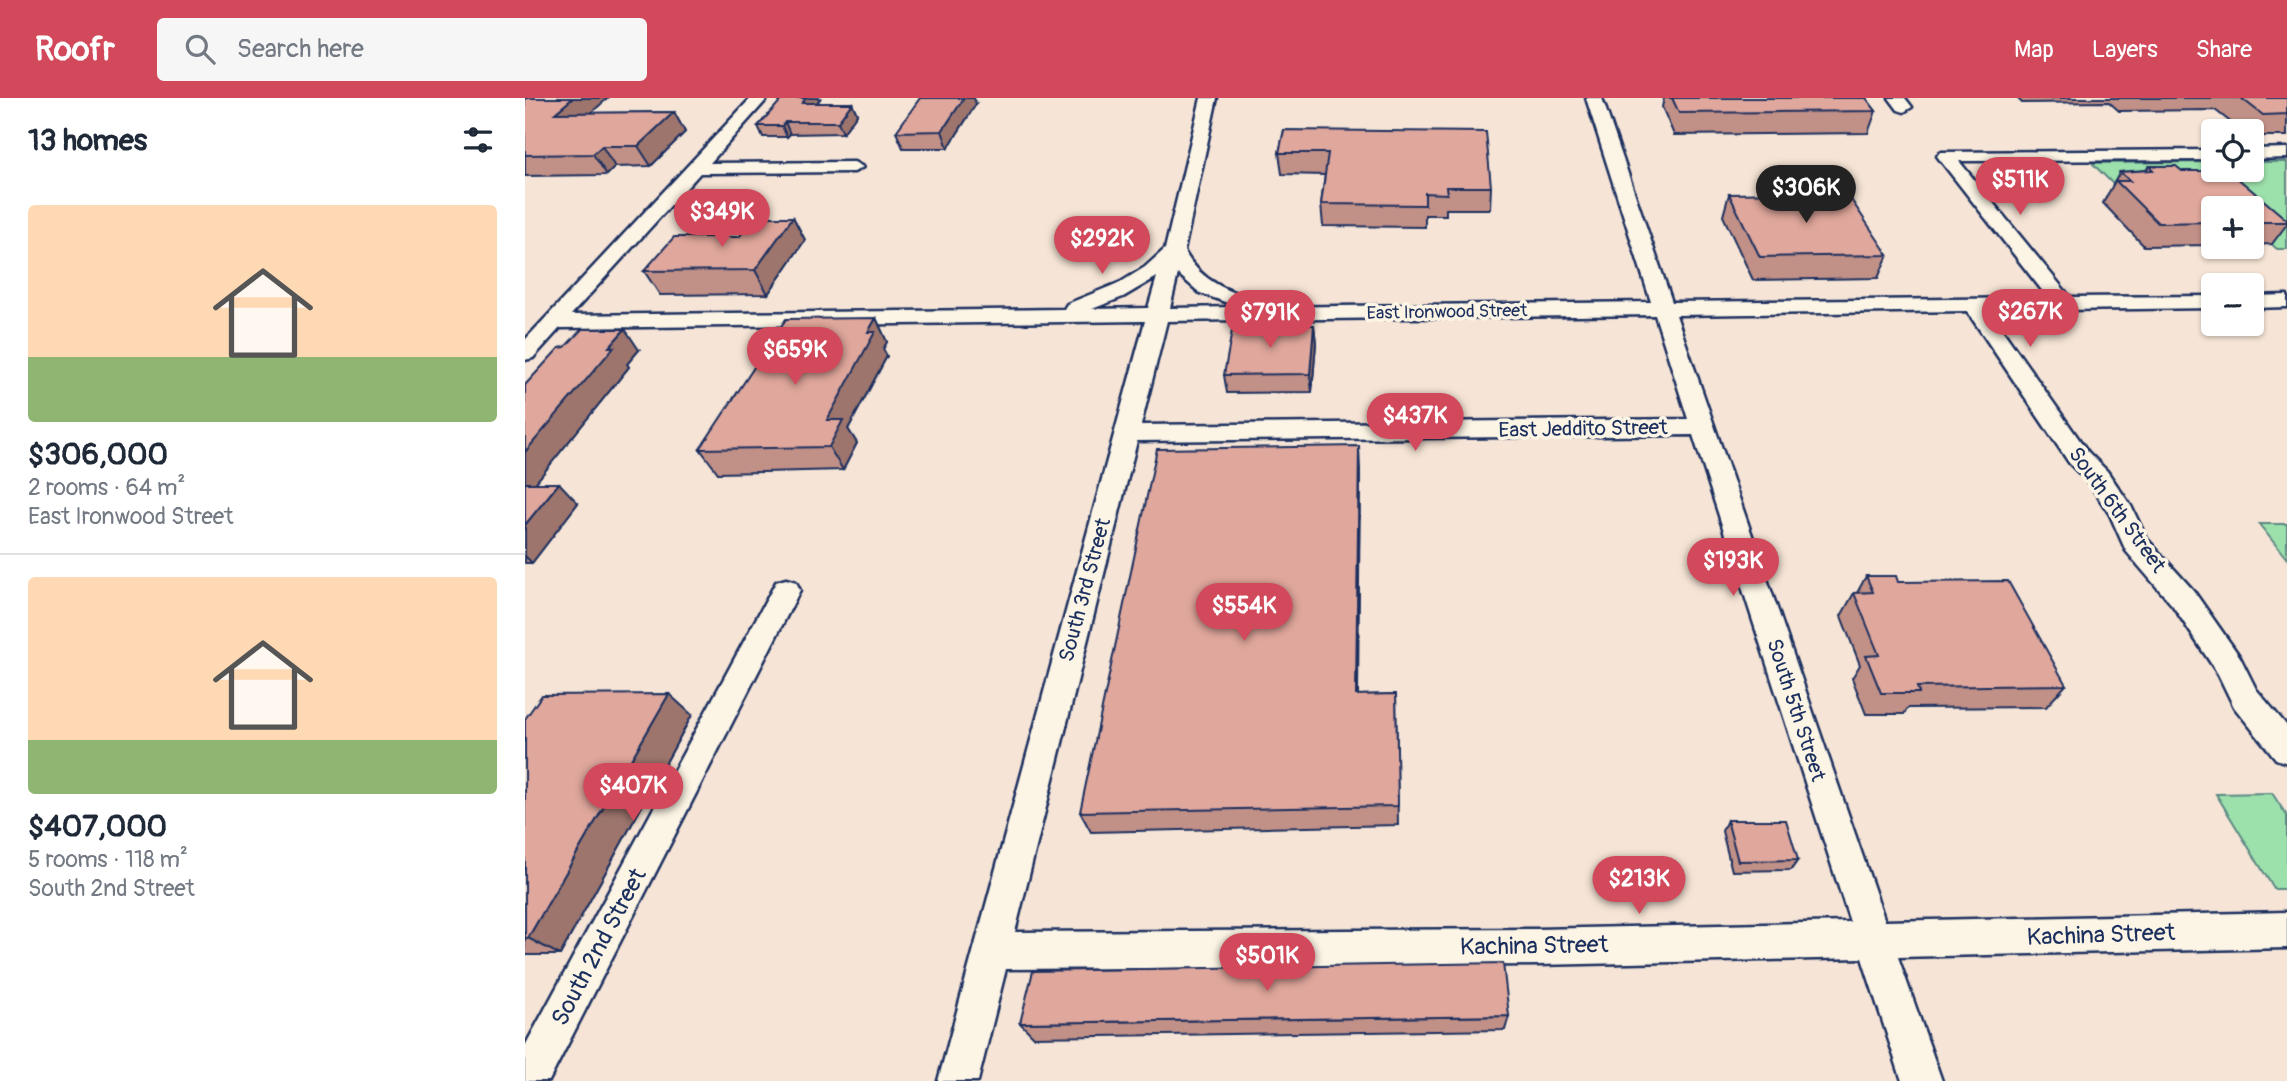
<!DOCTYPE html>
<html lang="en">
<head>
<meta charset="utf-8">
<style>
  :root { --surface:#fff; --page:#f6f6f7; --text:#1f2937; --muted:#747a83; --line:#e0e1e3; --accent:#d1495b }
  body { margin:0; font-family:Pangolin,sans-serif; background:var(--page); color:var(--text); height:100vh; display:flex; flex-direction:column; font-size:26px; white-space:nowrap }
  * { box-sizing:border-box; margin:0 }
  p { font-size:23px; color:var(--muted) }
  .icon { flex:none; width:38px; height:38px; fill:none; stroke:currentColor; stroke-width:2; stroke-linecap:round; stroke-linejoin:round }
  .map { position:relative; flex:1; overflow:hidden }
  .side { display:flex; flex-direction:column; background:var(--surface); width:525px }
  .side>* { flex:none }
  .tools { position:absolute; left:1676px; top:21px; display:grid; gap:14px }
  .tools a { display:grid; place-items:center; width:63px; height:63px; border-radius:7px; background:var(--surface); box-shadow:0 2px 5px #0004; font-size:35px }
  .price { position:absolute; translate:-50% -60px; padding:0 16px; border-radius:24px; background:var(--accent); color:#fff; font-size:23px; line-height:46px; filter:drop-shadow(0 2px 4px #0008) }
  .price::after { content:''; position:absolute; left:50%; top:42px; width:21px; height:16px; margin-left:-10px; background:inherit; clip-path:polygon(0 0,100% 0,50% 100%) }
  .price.active { background:#222; color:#fff }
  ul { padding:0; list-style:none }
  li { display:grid; align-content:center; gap:14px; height:371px; padding:0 28px }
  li+li { border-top:2px solid var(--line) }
  li span { display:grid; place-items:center; height:217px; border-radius:7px; color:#555 }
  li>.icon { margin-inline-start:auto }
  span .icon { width:126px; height:126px; fill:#fffc; stroke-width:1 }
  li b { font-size:30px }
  h2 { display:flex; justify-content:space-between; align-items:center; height:84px; padding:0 28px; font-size:30px }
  header { display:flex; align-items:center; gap:42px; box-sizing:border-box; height:98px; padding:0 35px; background:var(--accent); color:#fff }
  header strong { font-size:33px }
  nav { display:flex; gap:38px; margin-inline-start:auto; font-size:24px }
  .search { width:490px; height:63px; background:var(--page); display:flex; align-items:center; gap:18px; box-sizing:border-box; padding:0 24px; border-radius:7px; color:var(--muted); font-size:26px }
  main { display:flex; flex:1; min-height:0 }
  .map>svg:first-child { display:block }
</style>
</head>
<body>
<header>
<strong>Roofr</strong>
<div class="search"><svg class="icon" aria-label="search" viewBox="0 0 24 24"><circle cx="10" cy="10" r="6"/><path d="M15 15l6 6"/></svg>Search here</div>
<nav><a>Map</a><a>Layers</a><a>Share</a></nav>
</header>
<main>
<section class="side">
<h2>13 homes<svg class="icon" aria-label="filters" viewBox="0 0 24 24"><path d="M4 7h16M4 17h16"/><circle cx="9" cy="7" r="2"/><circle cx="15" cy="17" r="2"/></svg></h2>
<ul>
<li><span style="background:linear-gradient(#ffd9b3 70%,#8fb573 0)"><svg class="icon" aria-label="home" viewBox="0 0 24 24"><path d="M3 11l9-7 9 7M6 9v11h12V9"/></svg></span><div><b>$306,000</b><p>2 rooms · 64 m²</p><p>East Ironwood Street</p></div></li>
<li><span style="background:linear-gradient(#ffd9b3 75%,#8fb573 0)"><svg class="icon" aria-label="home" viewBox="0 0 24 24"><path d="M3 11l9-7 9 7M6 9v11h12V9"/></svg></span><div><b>$407,000</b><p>5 rooms · 118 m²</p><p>South 2nd Street</p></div></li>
</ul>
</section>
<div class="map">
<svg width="1762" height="983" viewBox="0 0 1762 983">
  <rect width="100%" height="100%" fill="#f6e5d6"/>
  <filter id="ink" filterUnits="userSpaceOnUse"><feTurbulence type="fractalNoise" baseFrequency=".0143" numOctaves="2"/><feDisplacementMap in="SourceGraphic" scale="14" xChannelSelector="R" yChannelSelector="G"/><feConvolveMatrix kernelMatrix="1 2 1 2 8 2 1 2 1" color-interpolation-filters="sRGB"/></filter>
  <g filter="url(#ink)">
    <g fill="#9ce0ab" stroke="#5c8884" stroke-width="2">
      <path d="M 1689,64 L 1689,72 L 1727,72 L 1727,64 L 1762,64 L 1762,151 L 1752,151 L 1727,129 L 1727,110 L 1596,94 L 1567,65 Z"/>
      <path d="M 1734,426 L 1762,426 L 1762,461 Z"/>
      <path d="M 1747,695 L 1762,718 L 1762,791 L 1749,791 L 1691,696 Z"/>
    </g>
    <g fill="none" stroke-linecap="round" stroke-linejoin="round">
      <defs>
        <g id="minor">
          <path d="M 226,0 L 243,0 L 185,65 L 329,64 L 338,69 L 329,74 L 175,75 L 46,217 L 539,211 L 542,206 L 596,184 L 620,169 L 640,151 L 676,0 L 692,0 L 659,153 C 676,184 704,194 736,203 L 738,209 L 1126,204 L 1061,0 L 1077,0 L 1147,204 L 1523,200 L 1415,62 L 1412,58 L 1415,54 L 1689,52 L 1689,62 L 1434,63 L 1545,199 L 1689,198 L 1689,210 L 1464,213 L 1563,354 L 1582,373 L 1606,408 L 1622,441 L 1668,492 L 1715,559 L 1731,591 L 1762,628 L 1762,665 L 1751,661 L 1709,609 L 1693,576 L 1648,508 L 1601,453 L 1585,417 L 1564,385 L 1545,366 L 1442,213 L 1151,217 L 1360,823 L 1762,814 L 1762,850 L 1373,859 L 1417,983 L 1377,983 L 1337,860 L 1012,867 L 481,871 L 453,983 L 413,983 L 620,223 L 35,230 L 8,260 L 0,262 L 0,242 ZM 653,176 L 675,195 L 714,209 L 645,210 ZM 632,179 L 623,210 L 567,211 L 598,199 ZM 1130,217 L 1163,321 L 616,327 L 642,223 ZM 1168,337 L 1325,824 L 1012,831 L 490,834 L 612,343 Z"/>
          <path d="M 1364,0 L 1380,0 L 1387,9 L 1379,14 L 1373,12 Z"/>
          <path d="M 1762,50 L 1762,60 L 1727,61 L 1727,51 Z"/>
          <path d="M 1762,197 L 1762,209 L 1727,210 L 1727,198 Z"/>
          <path d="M 261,481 L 271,484 L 275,492 L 24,983 L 0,983 L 0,948 L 251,484 Z"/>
        </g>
      </defs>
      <use href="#minor" stroke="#1b2f5e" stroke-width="5"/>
      <use href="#minor" fill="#fcf5e5" fill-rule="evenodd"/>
    </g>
    <g fill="#c19086" stroke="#1b2f5e" stroke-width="2">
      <path d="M 0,0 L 67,15 L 149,14 L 160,34 L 126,68 L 90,69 L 82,77 L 0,78 Z"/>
      <path d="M 1139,0 L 1341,0 L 1351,13 L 1343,35 L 1149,37 L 1137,9 Z"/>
      <path d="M 1492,0 L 1762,0 L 1762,38 L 1727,38 L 1727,33 L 1717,33 L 1690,12 L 1594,13 L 1584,4 L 1497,5 Z"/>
      <path d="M 295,1 L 292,5 L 327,5 L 332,16 L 318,35 L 265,36 L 262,39 L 238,39 L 233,28 Z"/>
      <path d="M 451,6 L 423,50 L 378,50 L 371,34 Z"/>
      <path d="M 759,32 L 966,89 L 965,111 L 921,111 L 921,117 L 900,117 L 900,129 L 798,128 L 796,106 L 800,77 L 757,76 L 754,55 Z"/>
      <path d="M 1624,68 L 1657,73 L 1762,122 L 1762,126 L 1747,146 L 1727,147 L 1727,110 L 1689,110 L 1689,147 L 1619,148 L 1578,105 L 1595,74 L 1621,72 Z"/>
      <path d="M 1204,96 L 1363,157 L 1353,180 L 1228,182 L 1198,118 Z"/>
      <path d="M 268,119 L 280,142 L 243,196 L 135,197 L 119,173 Z"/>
      <path d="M 351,220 L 362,244 L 358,251 L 362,258 L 323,331 L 332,345 L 318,372 L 193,375 L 175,351 Z"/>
      <path d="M 789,227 L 791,245 L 787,294 L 702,295 L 699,277 Z"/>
      <path d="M 114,252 L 102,266 L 104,269 L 10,385 L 53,405 L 7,465 L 0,465 L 0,287 Z"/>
      <path d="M 835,372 L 833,597 L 871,596 L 873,727 L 566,734 L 555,714 Z"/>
      <path d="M 1341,478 L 1373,484 L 1541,587 L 1521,609 L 1383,610 L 1379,616 L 1341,616 L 1327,580 L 1335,567 L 1316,518 L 1329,495 L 1332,495 Z"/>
      <path d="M 167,617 L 35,857 L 0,857 L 0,621 Z"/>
      <path d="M 1202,722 L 1273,762 L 1266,772 L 1207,773 L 1197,733 Z"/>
      <path d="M 984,918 L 980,932 L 509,939 L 495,925 Z"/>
    </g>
    <g fill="#9d756d" stroke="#1b2f5e" stroke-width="2">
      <path d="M 48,0 L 83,0 L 43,35 L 30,15 Z"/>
      <path d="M 281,0 L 294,0 L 295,1 L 282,16 L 277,5 Z"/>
      <path d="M 439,0 L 449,0 L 451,6 L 423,50 L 417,33 Z"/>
      <path d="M 327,5 L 332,16 L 318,35 L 313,24 Z"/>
      <path d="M 149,14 L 160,34 L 126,68 L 113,48 Z"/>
      <path d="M 260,24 L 265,36 L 262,39 L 257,28 Z"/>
      <path d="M 77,48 L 90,69 L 82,77 L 68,56 Z"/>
      <path d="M 268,119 L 280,142 L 243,196 L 230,172 Z"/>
      <path d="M 351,220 L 362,244 L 358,251 L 362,258 L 323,331 L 332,345 L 318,372 L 304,349 L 302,322 L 343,234 Z"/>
      <path d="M 789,227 L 791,245 L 787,294 L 785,276 Z"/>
      <path d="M 100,231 L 114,252 L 102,266 L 104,269 L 0,398 L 0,354 L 84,249 Z"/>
      <path d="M 834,348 L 835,372 L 832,618 L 831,597 Z"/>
      <path d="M 34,385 L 53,405 L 7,465 L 0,458 L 0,427 Z"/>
      <path d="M 144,596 L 167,617 L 35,857 L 3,840 Z"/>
    </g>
    <g fill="#e0a79c" stroke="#1b2f5e" stroke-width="2">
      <path d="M 0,0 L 48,0 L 30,15 L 149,14 L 113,48 L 77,48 L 68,56 L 0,57 Z"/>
      <path d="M 258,0 L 281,0 L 277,5 L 327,5 L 313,24 L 260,24 L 257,28 L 233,28 Z"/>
      <path d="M 395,0 L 439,0 L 417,33 L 371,34 Z"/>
      <path d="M 1147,0 L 1341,0 L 1351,13 L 1154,15 Z"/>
      <path d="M 1716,0 L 1762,0 L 1762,16 L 1738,17 Z"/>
      <path d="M 759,32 L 961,34 L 966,89 L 921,89 L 922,96 L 900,95 L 900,107 L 796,106 L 803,55 L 754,55 Z"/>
      <path d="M 1624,68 L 1651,68 L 1657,73 L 1704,73 L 1762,122 L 1762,124 L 1727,124 L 1727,110 L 1689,110 L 1689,124 L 1633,125 L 1591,83 L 1605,83 L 1595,74 L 1628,72 Z"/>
      <path d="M 1321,94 L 1363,157 L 1235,159 L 1204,96 Z"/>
      <path d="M 230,119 L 268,119 L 230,172 L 119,173 L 149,139 L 214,139 Z"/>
      <path d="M 351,220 L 343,234 L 350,234 L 302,322 L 318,322 L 304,349 L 175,351 L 261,221 Z"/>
      <path d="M 708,227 L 789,227 L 785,276 L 699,277 Z"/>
      <path d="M 57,231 L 100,231 L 84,249 L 89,249 L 0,354 L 0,287 L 34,250 L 40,249 Z"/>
      <path d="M 834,348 L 831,597 L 871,596 L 873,708 L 555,714 L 632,351 Z"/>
      <path d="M 0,385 L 34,385 L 0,427 Z"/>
      <path d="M 1341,478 L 1371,478 L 1373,484 L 1483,483 L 1541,587 L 1392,589 L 1394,595 L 1356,595 L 1341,558 L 1354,557 L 1329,495 L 1348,494 Z"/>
      <path d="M 144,596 L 3,840 L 0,840 L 0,621 L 17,597 Z"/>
      <path d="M 1202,722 L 1261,722 L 1273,762 L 1213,763 Z"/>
      <path d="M 978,865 L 984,918 L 495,925 L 508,873 Z"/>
    </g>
  </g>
  <g text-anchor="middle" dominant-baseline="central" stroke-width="7" stroke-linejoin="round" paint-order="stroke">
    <g font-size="18" fill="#1b2f5e" stroke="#fcf5e5">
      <text transform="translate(922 214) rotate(-1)">East Ironwood Street</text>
    </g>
    <g font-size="21" fill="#1b2f5e" stroke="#fcf5e5">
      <text transform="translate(1058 331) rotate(-1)">East Jeddito Street</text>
      <text transform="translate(1592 412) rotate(54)">South 6th Street</text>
      <text transform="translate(560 492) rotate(-75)">South 3rd Street</text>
      <text transform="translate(1271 612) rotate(72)">South 5th Street</text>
    </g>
    <g font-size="24" fill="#1b2f5e" stroke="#fcf5e5">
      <text transform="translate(1576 837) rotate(-2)">Kachina Street</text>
      <text transform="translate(1009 848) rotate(-1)">Kachina Street</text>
      <text transform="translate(74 849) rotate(-62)">South 2nd Street</text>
    </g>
  </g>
</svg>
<div class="tools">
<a><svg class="icon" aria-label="locate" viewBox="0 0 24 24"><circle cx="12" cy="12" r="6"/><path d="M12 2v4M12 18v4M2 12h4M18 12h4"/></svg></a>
<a>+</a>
<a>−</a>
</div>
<b class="price" style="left:1495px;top:119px">$511K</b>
<b class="price active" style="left:1281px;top:127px">$306K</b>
<b class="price" style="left:197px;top:151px">$349K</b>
<b class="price" style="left:577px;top:178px">$292K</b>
<b class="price" style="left:1505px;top:251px">$267K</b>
<b class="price" style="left:745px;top:252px">$791K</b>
<b class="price" style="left:270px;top:289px">$659K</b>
<b class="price" style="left:890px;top:355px">$437K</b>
<b class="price" style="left:1208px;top:500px">$193K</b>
<b class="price" style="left:719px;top:545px">$554K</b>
<b class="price" style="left:108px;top:725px">$407K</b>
<b class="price" style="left:1114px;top:818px">$213K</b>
<b class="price" style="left:742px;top:895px">$501K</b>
</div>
</main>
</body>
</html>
